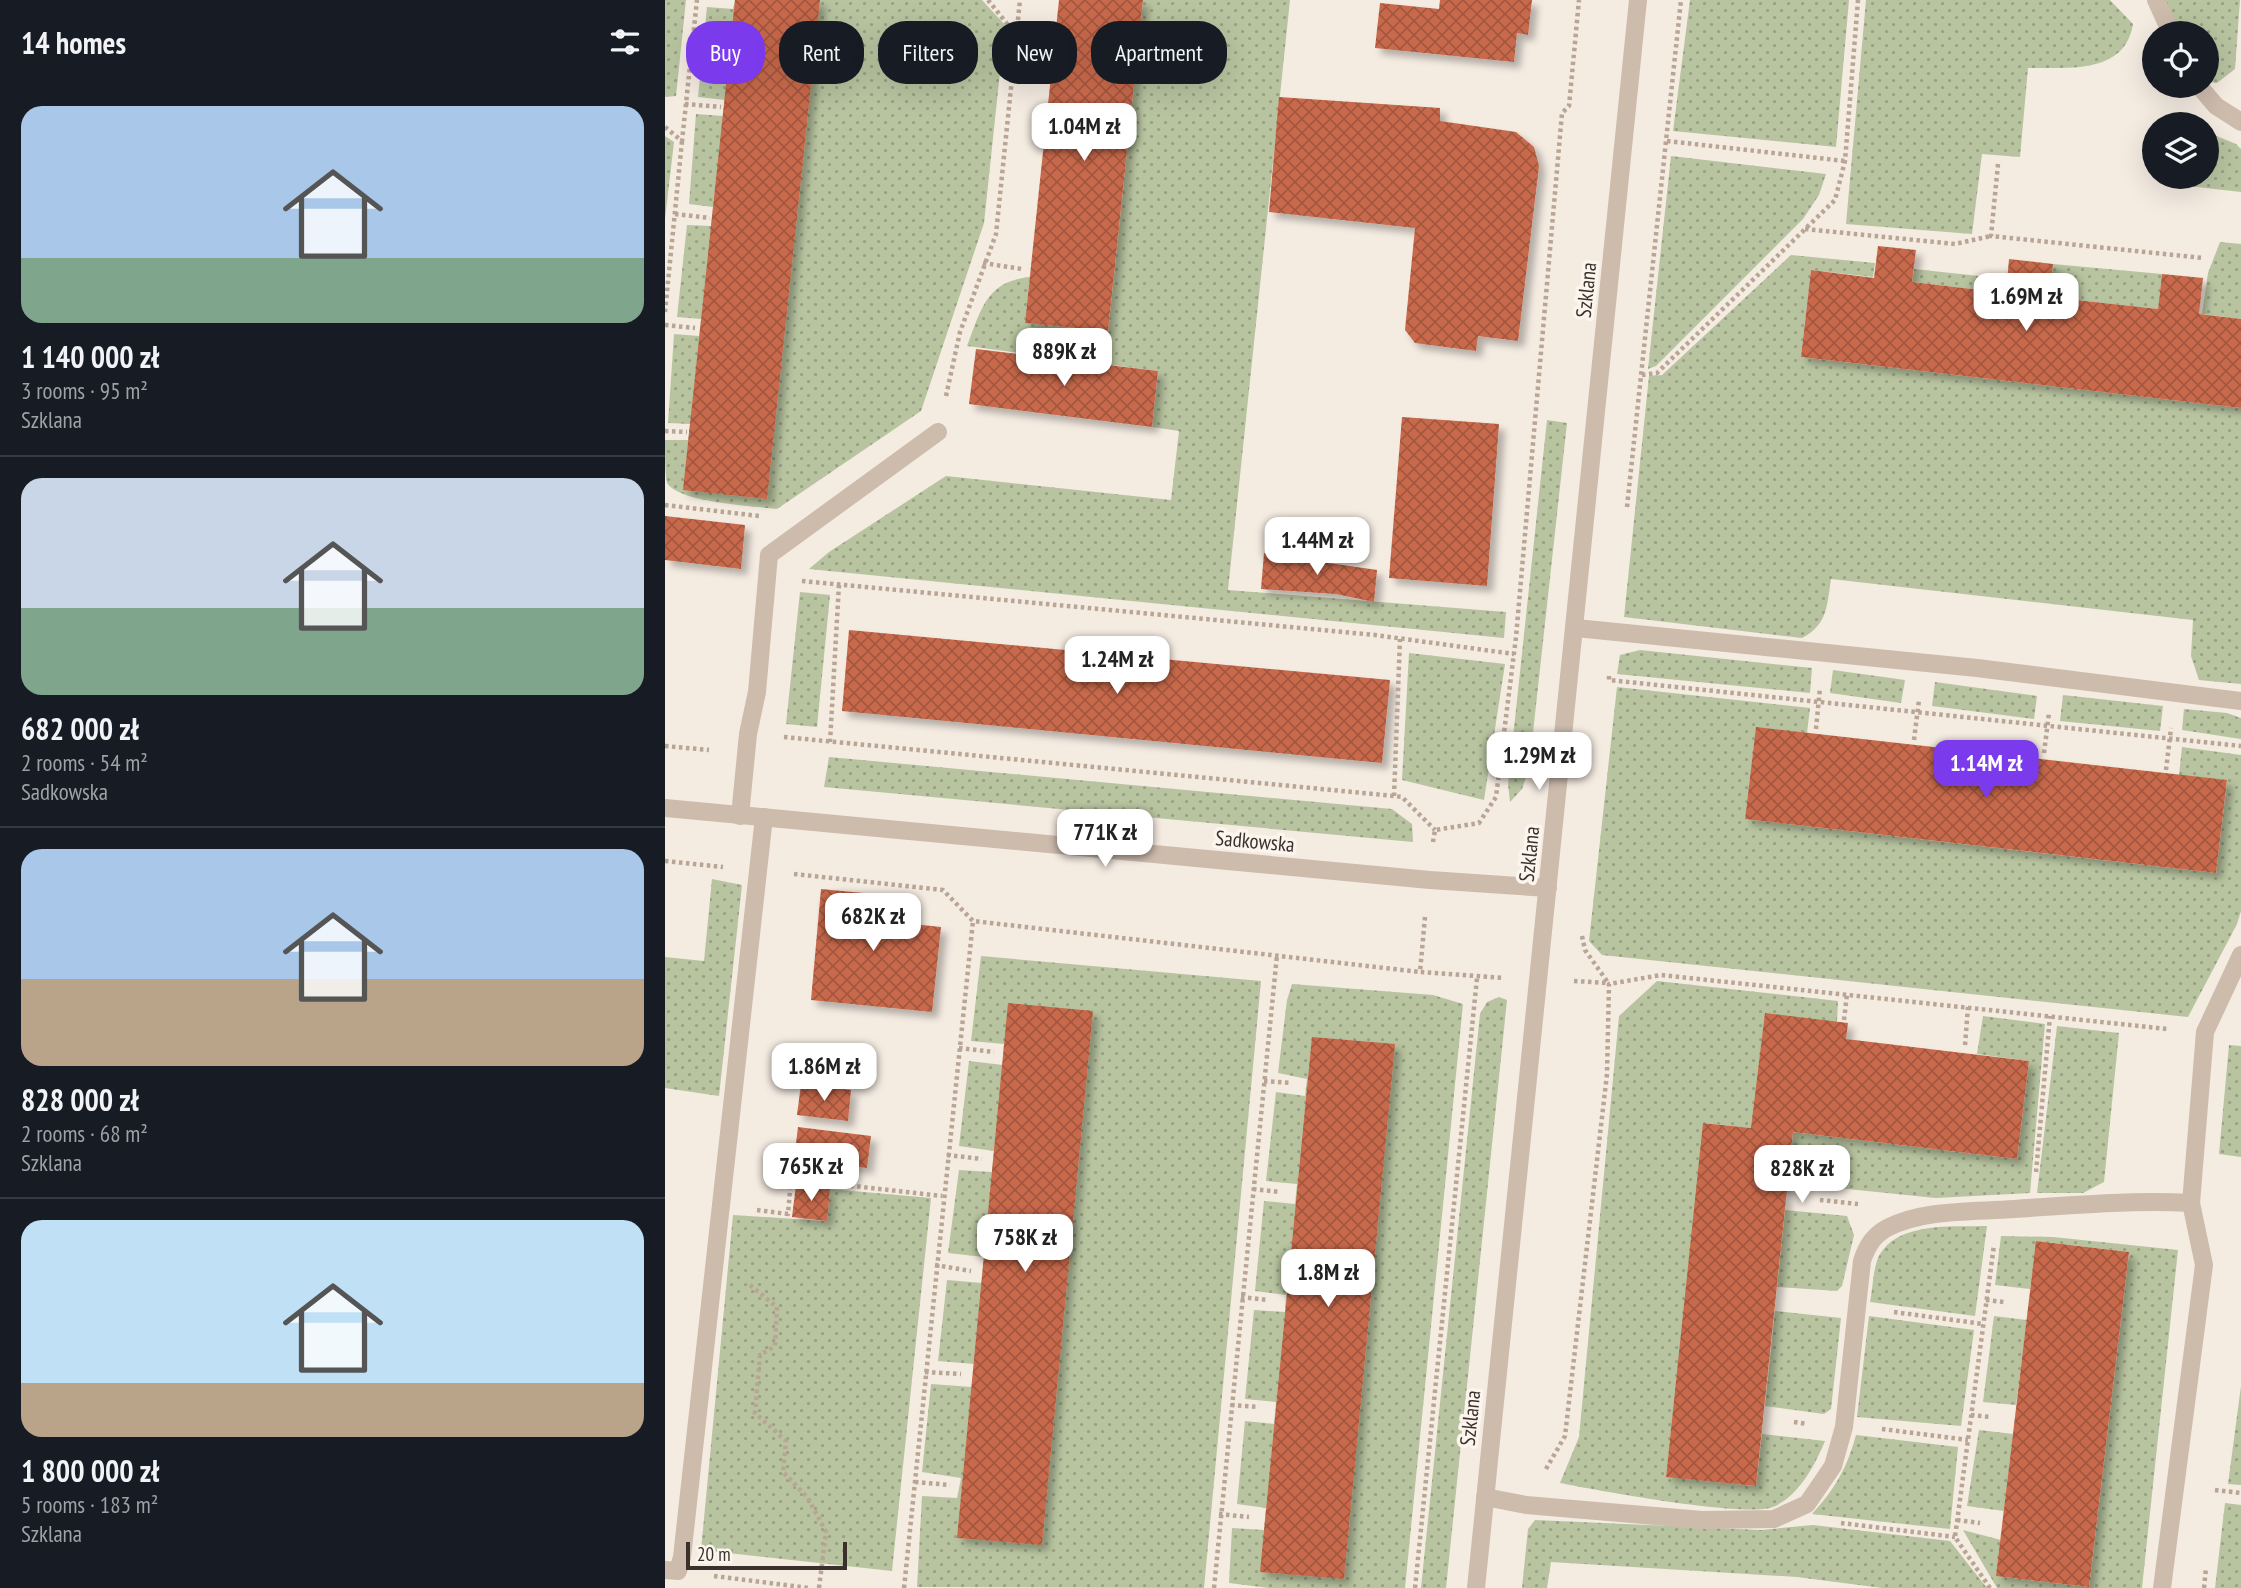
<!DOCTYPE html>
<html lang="en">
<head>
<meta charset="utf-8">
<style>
  :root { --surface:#171b24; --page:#20242c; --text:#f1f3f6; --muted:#9ea1a6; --line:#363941; --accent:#7c3aed }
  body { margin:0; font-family:"PT Sans Narrow",sans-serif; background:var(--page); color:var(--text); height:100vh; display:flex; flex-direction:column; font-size:26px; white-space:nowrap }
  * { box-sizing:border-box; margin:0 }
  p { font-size:23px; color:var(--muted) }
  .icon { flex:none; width:38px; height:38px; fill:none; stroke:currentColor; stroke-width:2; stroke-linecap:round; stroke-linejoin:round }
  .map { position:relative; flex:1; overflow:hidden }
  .side { display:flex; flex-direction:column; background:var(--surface); width:665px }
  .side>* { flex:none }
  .hud { position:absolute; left:21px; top:21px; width:665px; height:63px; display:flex; gap:14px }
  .controls { position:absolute; left:1477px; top:21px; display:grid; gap:14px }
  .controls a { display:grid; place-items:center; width:77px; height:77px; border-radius:50%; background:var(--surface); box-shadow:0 7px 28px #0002; font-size:35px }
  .scale { position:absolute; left:21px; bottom:18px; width:161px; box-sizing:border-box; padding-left:7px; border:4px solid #3b302b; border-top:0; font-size:19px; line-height:24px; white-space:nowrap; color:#3b302b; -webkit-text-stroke:5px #fbf5ee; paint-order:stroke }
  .price { position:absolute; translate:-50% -60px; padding:0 16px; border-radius:14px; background:#fff; color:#222; font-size:23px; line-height:46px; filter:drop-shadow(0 2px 4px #0008) }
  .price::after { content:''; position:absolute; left:50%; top:42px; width:21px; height:16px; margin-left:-10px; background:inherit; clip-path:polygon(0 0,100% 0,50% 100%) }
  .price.active { background:var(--accent); color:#fff }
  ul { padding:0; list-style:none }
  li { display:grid; align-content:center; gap:14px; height:371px; padding:0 21px }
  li+li { border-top:2px solid var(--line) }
  li span { display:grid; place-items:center; height:217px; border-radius:21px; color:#555 }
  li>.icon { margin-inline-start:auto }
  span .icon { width:126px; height:126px; fill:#fffc; stroke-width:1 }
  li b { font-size:30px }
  h2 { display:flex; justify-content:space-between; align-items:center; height:84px; padding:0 21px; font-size:30px }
  .pill { padding:0 24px; border-radius:28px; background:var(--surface); box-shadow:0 7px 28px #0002; font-size:24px; line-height:63px }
  .pill.active { background:var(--accent); color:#fff }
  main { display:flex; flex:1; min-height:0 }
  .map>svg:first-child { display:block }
</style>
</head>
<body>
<main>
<section class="side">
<h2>14 homes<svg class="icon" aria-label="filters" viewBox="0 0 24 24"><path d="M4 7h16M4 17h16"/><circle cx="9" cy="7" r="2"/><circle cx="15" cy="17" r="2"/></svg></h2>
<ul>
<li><span style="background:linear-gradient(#a9c7e8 70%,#7fa58c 0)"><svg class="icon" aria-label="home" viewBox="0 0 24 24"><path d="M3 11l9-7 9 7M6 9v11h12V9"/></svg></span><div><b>1 140 000 zł</b><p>3 rooms · 95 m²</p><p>Szklana</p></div></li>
<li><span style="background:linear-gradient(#c9d6e8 60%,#7fa58c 0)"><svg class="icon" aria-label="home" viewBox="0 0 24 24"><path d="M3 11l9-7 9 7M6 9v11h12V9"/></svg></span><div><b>682 000 zł</b><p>2 rooms · 54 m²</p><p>Sadkowska</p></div></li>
<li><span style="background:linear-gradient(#a9c7e8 60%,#b9a48a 0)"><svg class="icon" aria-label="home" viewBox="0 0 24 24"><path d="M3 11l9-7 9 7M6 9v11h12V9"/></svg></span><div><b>828 000 zł</b><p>2 rooms · 68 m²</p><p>Szklana</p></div></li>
<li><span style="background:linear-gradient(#bfe0f5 75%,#b9a48a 0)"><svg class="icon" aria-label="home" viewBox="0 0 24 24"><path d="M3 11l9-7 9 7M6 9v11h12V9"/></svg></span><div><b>1 800 000 zł</b><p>5 rooms · 183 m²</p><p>Szklana</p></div></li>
</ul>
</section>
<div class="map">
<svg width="1576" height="1588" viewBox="0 0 1576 1588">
  <defs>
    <pattern id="grass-dots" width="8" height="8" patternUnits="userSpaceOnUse" patternTransform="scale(1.75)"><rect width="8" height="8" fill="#b8c4a0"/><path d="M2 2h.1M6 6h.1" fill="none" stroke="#97a083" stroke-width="1.8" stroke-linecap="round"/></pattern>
    <pattern id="building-cross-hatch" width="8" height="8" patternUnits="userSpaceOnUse" patternTransform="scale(1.75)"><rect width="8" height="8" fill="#c8694b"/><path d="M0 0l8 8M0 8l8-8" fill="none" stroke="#a4573f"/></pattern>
    <filter id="shadow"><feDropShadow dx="6" dy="6" stdDeviation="3.5" flood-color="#0004"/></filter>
  </defs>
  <rect width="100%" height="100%" fill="#f4ebe1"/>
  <g fill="url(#grass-dots)">
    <path d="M 0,0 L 21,0 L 11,96 L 0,97 Z"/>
    <path d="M 70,0 L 317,0 L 340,25 L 319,223 L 256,411 L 112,509 C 90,506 14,503 2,483 C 0,474 0,452 0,440 L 23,440 L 25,424 L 3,423 L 9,334 L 34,336 L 36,319 L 12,317 L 22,225 L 46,226 L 48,207 L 24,204 L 31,114 L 58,116 L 60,100 L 33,97 L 42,7 L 68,9 Z"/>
    <path d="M 478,0 L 625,0 L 563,590 L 841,612 L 839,638 L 144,569 L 164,552 L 281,476 L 506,500 L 514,431 L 487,427 L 493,371 L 302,346 C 316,310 321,281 365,277 L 360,323 L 443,331 Z"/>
    <path d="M 1025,0 L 1184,0 L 1171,147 L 1008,131 Z"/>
    <path d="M 1201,0 L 1445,0 L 1468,24 C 1460,76 1400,67 1363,68 L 1355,157 L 1317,154 L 1307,234 L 1181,224 Z"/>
    <path d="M 1498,0 L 1575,0 L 1570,69 L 1552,83 L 1542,82 L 1542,33 L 1515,33 Z"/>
    <path d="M 1542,132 L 1571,144 L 1576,149 L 1576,192 L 1514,185 L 1515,177 L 1542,177 Z"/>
    <path d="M 0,136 L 9,142 L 0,219 Z"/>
    <path d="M 1006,156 L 1161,174 L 1154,195 L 1138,219 L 991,366 L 983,369 Z"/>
    <path d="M 1555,242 L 1576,244 L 1576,319 L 1537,314 L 1543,273 Z"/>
    <path d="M 1126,255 L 1210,263 L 1208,277 L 1146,270 L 1136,357 L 1576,408 L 1576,684 L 1534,680 L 1526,656 L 1528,620 L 1166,579 C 1162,604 1163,625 1137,638 L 959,617 L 984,376 L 997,375 Z"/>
    <path d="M 1388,264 L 1497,274 L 1493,309 L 1384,297 Z"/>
    <path d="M 1249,269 L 1342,279 L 1341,293 L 1247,282 Z"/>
    <path d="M 882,420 L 902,423 L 864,769 L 857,789 L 845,802 L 843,784 Z"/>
    <path d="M 135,592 L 165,595 L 152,727 L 121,724 Z"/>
    <path d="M 975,650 L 1147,668 L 1145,693 L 952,674 L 955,655 Z"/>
    <path d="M 744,653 L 840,664 L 819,800 L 737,780 Z"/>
    <path d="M 1168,670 L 1240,680 L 1236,703 L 1165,693 Z"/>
    <path d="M 1270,682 L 1372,696 L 1369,719 L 1267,706 Z"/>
    <path d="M 952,687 L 1145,708 L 1142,733 L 1091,728 L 1080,819 L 1551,873 L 1562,781 L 1514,775 L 1517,747 L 1576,755 L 1576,911 L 1572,924 L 1523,1017 L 937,955 L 924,941 Z"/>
    <path d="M 1398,695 L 1498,706 L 1495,731 L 1395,721 Z"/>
    <path d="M 1519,709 L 1562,713 L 1576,718 L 1576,739 L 1517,730 Z"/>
    <path d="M 164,757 L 727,809 L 747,824 L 748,842 L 159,787 Z"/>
    <path d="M 47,879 L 77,885 L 54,1096 L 0,1088 L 0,957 L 39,961 Z"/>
    <path d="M 316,956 L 596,981 L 539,1588 L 252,1587 L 257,1496 L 292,1498 L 296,1478 L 257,1472 L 266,1384 L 307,1387 L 309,1364 L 273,1361 L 282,1280 L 317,1283 L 319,1257 L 283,1253 L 294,1170 L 327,1172 L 329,1151 L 294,1146 L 304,1061 L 338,1065 L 339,1044 L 306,1041 Z"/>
    <path d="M 992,981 L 1173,1001 L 1172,1022 L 1086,1128 L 1040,1123 L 1001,1476 L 1091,1486 L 1097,1434 L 1160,1441 C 1150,1465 1134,1496 1108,1507 C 1081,1518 930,1490 895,1483 L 914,1437 L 954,1016 Z"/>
    <path d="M 627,984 L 768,995 L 798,1004 L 740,1588 L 604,1588 L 564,1583 L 567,1528 L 599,1530 L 601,1508 L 572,1504 L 580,1421 L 609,1424 L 611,1402 L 580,1399 L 589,1310 L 620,1312 L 621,1295 L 590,1291 L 599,1201 L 630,1204 L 632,1184 L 601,1181 L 611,1092 L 640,1096 L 642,1079 L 613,1073 L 622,1000 Z"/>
    <path d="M 834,997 L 842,1000 L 781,1588 L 756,1588 L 815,1014 L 822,1002 Z"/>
    <path d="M 1318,1016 L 1380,1024 L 1365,1193 L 1271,1198 L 1123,1183 L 1128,1132 L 1352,1159 L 1364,1061 L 1312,1054 Z"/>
    <path d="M 1392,1026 L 1454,1033 L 1439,1182 L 1418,1193 L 1372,1193 Z"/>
    <path d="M 1564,1045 L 1576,1046 L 1576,1157 L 1554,1154 Z"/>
    <path d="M 165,1189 L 266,1198 L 227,1571 L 36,1550 L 68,1215 L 161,1221 Z"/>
    <path d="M 1120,1210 L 1182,1216 L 1189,1235 L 1177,1286 L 1172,1291 L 1112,1287 Z"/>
    <path d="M 1322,1226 L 1310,1316 L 1205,1302 C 1208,1288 1208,1266 1215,1254 C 1235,1221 1290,1227 1322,1226 Z"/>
    <path d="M 1336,1236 L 1388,1237 L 1513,1250 L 1477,1588 L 1332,1588 L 1298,1530 L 1336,1540 L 1332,1576 L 1424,1587 L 1464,1252 L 1372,1241 L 1365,1289 L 1330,1285 Z"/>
    <path d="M 1110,1311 L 1176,1318 L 1166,1409 L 1159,1414 L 1100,1406 Z"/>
    <path d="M 1204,1316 L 1309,1330 L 1296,1426 L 1192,1417 Z"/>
    <path d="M 1329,1316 L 1362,1320 L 1351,1405 L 1318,1402 Z"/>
    <path d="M 1576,1386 L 1576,1485 L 1563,1484 Z"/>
    <path d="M 1314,1430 L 1348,1434 L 1339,1511 L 1302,1506 Z"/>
    <path d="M 1191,1435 L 1293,1447 L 1285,1529 L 1147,1514 C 1170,1489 1182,1468 1191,1435 Z"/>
    <path d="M 1560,1503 L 1576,1505 L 1576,1588 L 1550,1588 Z"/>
    <path d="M 870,1520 L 1096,1530 L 1148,1525 L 1285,1541 L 1322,1588 L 1217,1588 L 1132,1577 L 886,1562 L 882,1588 L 857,1588 L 863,1529 Z"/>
  </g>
  <g fill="url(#building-cross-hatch)" filter="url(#shadow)">
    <path d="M 70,0 L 155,0 L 102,499 L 18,490 Z"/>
    <path d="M 394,0 L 478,0 L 443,331 L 360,323 Z"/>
    <path d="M 775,0 L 867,0 L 863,35 L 852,33 L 849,62 L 710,48 L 715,3 L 774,9 Z"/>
    <path d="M 614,97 L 775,108 L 775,121 L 851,132 L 869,147 L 874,166 L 853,341 L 813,336 L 811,351 L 750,343 L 740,330 L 750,228 L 604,212 Z"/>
    <path d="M 1213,246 L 1251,250 L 1247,282 L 1341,293 L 1344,259 L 1388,264 L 1384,297 L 1493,309 L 1497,274 L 1538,278 L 1534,314 L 1576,319 L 1576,408 L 1136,357 L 1146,270 L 1209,278 Z"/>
    <path d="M 311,349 L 493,371 L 487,427 L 304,404 Z"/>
    <path d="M 737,417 L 834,424 L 822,586 L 724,578 Z"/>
    <path d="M 0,516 L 80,525 L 76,569 L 0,560 Z"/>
    <path d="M 599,553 L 632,558 L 632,554 L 651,556 L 650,561 L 712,570 L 709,602 L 671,594 L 596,589 Z"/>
    <path d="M 184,630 L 725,680 L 717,763 L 177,711 Z"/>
    <path d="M 1091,727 L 1562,780 L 1551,873 L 1080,819 Z"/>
    <path d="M 156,889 L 240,897 L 238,923 L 276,927 L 267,1012 L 146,1000 Z"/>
    <path d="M 343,1003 L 428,1011 L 377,1545 L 292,1538 Z"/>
    <path d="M 1100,1013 L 1183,1023 L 1181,1039 L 1364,1061 L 1352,1159 L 1128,1132 L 1091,1486 L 1001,1477 L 1038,1123 L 1086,1128 Z"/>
    <path d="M 647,1037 L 730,1044 L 679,1579 L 595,1572 Z"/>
    <path d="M 136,1084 L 186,1090 L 183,1121 L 132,1115 Z"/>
    <path d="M 133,1127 L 206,1136 L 202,1168 L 129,1160 Z"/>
    <path d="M 131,1185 L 165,1189 L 162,1221 L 127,1217 Z"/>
    <path d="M 1371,1241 L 1464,1252 L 1424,1587 L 1331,1576 Z"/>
  </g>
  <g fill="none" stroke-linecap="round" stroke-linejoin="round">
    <g stroke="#b9a596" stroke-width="4.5" stroke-dasharray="3.5 3.5" stroke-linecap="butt">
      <path d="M 323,0 L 343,25 L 349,46 L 381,49"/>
      <path d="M 20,104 L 56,107"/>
      <path d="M 0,127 L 17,141 L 32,0"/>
      <path d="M 1002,141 L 1180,161"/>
      <path d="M 1333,164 L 1326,236 L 1538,258"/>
      <path d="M 10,214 L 45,218"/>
      <path d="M 1140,229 L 1290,244 L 1326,236"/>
      <path d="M 318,263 L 357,269"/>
      <path d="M 0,312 L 17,141"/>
      <path d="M 0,325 L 30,328"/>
      <path d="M 977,375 L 992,373 L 1170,200 L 1180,161 L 1193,0"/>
      <path d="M 281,396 L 295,332 L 331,234 L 355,0"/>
      <path d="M 0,431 L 22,432"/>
      <path d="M 0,505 L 94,516"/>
      <path d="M 962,507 L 1016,0"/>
      <path d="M 137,581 L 710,635 L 849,654"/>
      <path d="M 944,676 L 944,680 L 1576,746"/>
      <path d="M 1151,729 L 1155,688"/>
      <path d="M 119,737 L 729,796 L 737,797 L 770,830"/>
      <path d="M 1249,740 L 1254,700"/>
      <path d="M 165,742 L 174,584"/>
      <path d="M 0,746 L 44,750"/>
      <path d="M 1379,753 L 1384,713"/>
      <path d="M 1501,770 L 1506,728"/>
      <path d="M 729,796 L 735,639"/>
      <path d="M 768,842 L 770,830 L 814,823 L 831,797 L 851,637 L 897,113 L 904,106 L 914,0"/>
      <path d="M 0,861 L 58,867"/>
      <path d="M 129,874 L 278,890 L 308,921 L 755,972"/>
      <path d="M 760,917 L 755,972 L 838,978"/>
      <path d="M 917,936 L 920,950 L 944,984"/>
      <path d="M 909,981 L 943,983"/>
      <path d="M 1179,1020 L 1182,994"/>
      <path d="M 1300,1045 L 1303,1007"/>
      <path d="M 294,1048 L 329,1052"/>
      <path d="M 599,1081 L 626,1083"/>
      <path d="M 282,1155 L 317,1159"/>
      <path d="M 1371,1172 L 1385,1016"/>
      <path d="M 588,1189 L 615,1192"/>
      <path d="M 1155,1200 L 1193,1204"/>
      <path d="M 92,1210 L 123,1214 L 126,1179 L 277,1196"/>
      <path d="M 270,1265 L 306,1271"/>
      <path d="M 85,1285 L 112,1307 L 110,1346 L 95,1355 L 90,1413 L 121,1441 L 118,1472 L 143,1498 L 161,1532 L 154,1588"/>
      <path d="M 576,1297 L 603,1300"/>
      <path d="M 1321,1300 L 1339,1302"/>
      <path d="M 1229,1312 L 1318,1324"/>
      <path d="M 260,1372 L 296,1374"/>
      <path d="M 566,1405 L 594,1407"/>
      <path d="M 1306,1415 L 1326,1417"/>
      <path d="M 1129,1422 L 1142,1424"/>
      <path d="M 1217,1429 L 1303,1440"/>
      <path d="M 881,1469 L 900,1436 L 942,1074 L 944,984 L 996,975 L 1502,1029"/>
      <path d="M 250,1482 L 285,1485"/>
      <path d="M 1550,1490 L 1576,1493"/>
      <path d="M 554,1514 L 584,1517"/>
      <path d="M 1292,1520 L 1315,1523"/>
      <path d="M 1176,1523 L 1290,1537"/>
      <path d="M 49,1576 L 144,1588"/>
      <path d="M 239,1588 L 308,921"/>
      <path d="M 549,1588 L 612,955"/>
      <path d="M 750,1588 L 812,978"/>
      <path d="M 1325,1588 L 1290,1537 L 1329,1245"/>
      <path d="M 1539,1588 L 1541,1568"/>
    </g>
    <g stroke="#cdbbac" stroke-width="18">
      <path d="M 1491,0 L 1506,33"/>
      <path d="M 1534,86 L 1551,106 L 1576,122"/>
      <path d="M 911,628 L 1312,668 L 1576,701"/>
      <path d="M 0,808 L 765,880 L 883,888"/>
      <path d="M 75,816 L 83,734 L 92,692 L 104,555 L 273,432"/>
      <path d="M 820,1497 L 861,1505 L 1037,1520 L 1109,1519 L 1142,1504 L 1168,1466 L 1179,1427 L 1197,1261 C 1202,1246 1208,1236 1222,1228 C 1259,1209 1308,1212 1349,1209 C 1408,1205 1466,1200 1526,1203"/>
      <path d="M 0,1570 L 13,1571 L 17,1557 L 99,817"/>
      <path d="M 811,1588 L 973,0"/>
      <path d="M 1497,1588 L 1539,1265 L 1526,1203 L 1540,1032 L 1576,955"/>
    </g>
  </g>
  <g text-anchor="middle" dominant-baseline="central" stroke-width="7" stroke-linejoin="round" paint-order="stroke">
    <g font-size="21" fill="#3b302b" stroke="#fbf5ee">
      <text transform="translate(921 290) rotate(-84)">Szklana</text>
      <text transform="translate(590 841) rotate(5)">Sadkowska</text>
      <text transform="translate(864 854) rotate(-84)">Szklana</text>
      <text transform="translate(805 1418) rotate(-84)">Szklana</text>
    </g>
  </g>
</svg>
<div class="controls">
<a><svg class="icon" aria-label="locate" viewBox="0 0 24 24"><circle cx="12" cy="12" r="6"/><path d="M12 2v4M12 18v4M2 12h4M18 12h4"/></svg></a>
<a><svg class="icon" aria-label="layers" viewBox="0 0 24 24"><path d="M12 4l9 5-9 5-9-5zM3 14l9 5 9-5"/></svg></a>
</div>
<div class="scale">20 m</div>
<b class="price" style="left:419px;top:163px">1.04M zł</b>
<b class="price" style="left:1361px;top:333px">1.69M zł</b>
<b class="price" style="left:399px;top:388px">889K zł</b>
<b class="price" style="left:652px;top:577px">1.44M zł</b>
<b class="price" style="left:452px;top:696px">1.24M zł</b>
<b class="price" style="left:874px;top:792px">1.29M zł</b>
<b class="price active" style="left:1321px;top:800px">1.14M zł</b>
<b class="price" style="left:440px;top:869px">771K zł</b>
<b class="price" style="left:208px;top:953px">682K zł</b>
<b class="price" style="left:159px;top:1103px">1.86M zł</b>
<b class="price" style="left:146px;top:1203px">765K zł</b>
<b class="price" style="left:1137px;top:1205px">828K zł</b>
<b class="price" style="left:360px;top:1274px">758K zł</b>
<b class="price" style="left:663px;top:1309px">1.8M zł</b>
<div class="hud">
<a class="pill active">Buy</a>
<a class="pill">Rent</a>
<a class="pill">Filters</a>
<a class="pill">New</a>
<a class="pill">Apartment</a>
</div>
</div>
</main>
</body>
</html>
